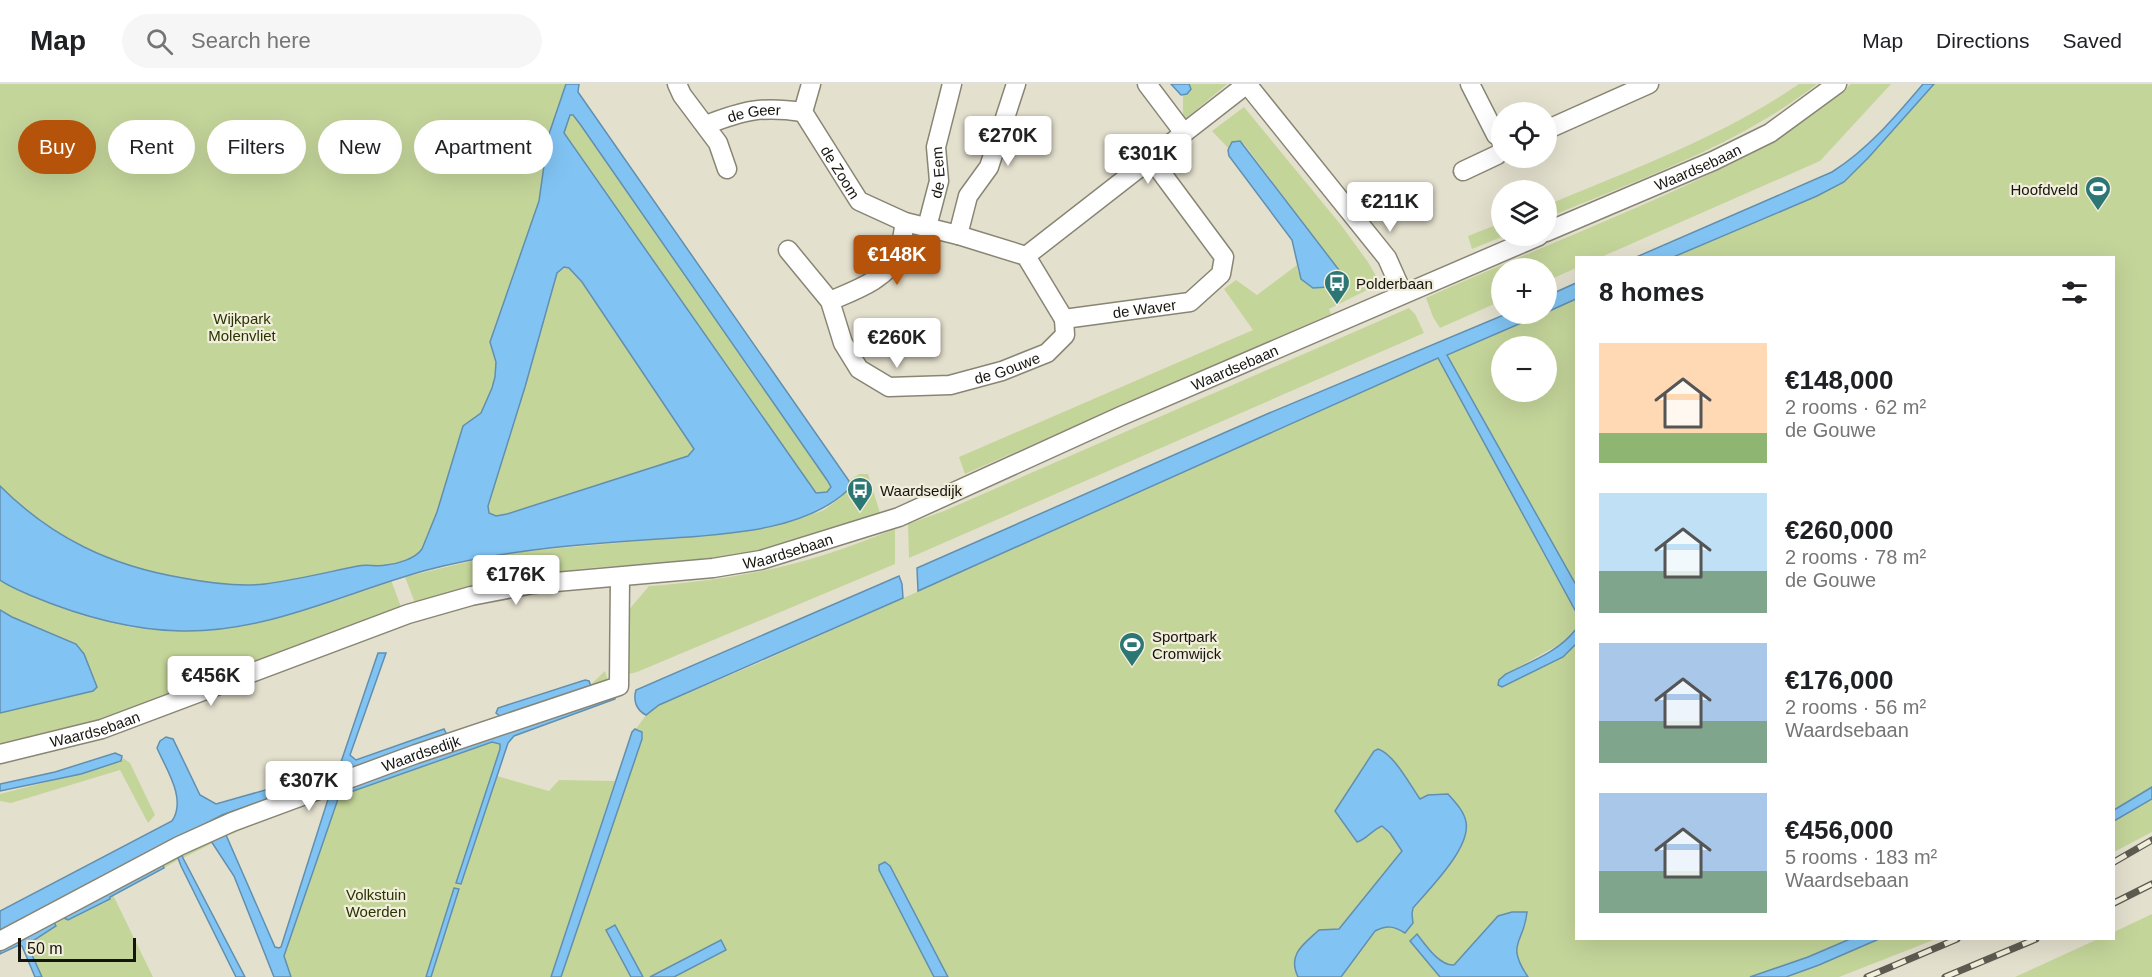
<!DOCTYPE html>
<html lang="en">
<head>
<meta charset="utf-8">
<style>
  :root { --surface:#fff; --page:#f6f6f6; --text:#202124; --muted:#757577; --line:#e0e0e0; --accent:#b45309 }
  body { margin:0; font-family:Arial,sans-serif; background:var(--page); color:var(--text); height:100vh; display:flex; flex-direction:column; font-size:22px; white-space:nowrap }
  * { box-sizing:border-box; margin:0 }
  p { font-size:20px; color:var(--muted) }
  .icon { flex:none; width:33px; height:33px; fill:none; stroke:currentColor; stroke-width:2; stroke-linecap:round; stroke-linejoin:round }
  .map { position:relative; flex:1; overflow:hidden }
  .side { position:absolute; left:1575px; top:172px; width:540px; height:684px; display:flex; flex-direction:column; background:var(--surface); border-radius:0px; box-shadow:0 6px 24px #0002 }
  .side>* { flex:none }
  .guide { position:absolute; left:18px; top:36px; width:570px; height:54px; display:flex; gap:12px }
  .tools { position:absolute; left:1491px; top:18px; display:grid; gap:12px }
  .tools a { display:grid; place-items:center; width:66px; height:66px; border-radius:50%; background:var(--surface); box-shadow:0 6px 24px #0002; font-size:30px }
  .scale { position:absolute; left:18px; bottom:15px; width:118px; box-sizing:border-box; padding-left:6px; border:3px solid #16140e; border-top:0; font-size:16px; line-height:21px; white-space:nowrap; color:#16140e; -webkit-text-stroke:4px #f1eedb; paint-order:stroke }
  .price { position:absolute; translate:-50% -51px; padding:0 14px; border-radius:6px; background:#fff; color:#222; font-size:20px; line-height:39px; filter:drop-shadow(0 2px 3px #0008) }
  .price::after { content:''; position:absolute; left:50%; top:36px; width:18px; height:14px; margin-left:-9px; background:inherit; clip-path:polygon(0 0,100% 0,50% 100%) }
  .price.current { background:var(--accent); color:#fff }
  ul { padding:0; list-style:none }
  li { display:flex; align-items:center; gap:18px; height:150px; padding:0 24px }
  li span { display:grid; place-items:center; flex:none; width:168px; height:120px; border-radius:0px; color:#555 }
  li>.icon { margin-inline-start:auto }
  span .icon { width:72px; height:72px; fill:#fffc; stroke-width:1 }
  li b { font-size:26px }
  h2 { display:flex; justify-content:space-between; align-items:center; height:72px; padding:0 24px; font-size:26px }
  .tag { padding:0 21px; border-radius:27px; background:var(--surface); box-shadow:0 6px 24px #0002; font-size:21px; line-height:54px }
  .tag.current { background:var(--accent); color:#fff }
  header { display:flex; align-items:center; gap:36px; box-sizing:border-box; height:84px; padding:0 30px; background:var(--surface); border-bottom:2px solid var(--line) }
  header strong { font-size:28px }
  nav { display:flex; gap:33px; margin-inline-start:auto; font-size:21px }
  .search { width:420px; height:54px; background:var(--page); display:flex; align-items:center; gap:15px; box-sizing:border-box; padding:0 21px; border-radius:33px; color:var(--muted); font-size:22px }
  .map>svg:first-child { display:block }
</style>
</head>
<body>
<header>
<strong>Map</strong>
<div class="search"><svg class="icon" aria-label="search" viewBox="0 0 24 24"><circle cx="10" cy="10" r="6"/><path d="M15 15l6 6"/></svg>Search here</div>
<nav><a>Map</a><a>Directions</a><a>Saved</a></nav>
</header>
<div class="map">
<svg width="2152" height="893" viewBox="0 0 2152 893">
  <rect width="100%" height="100%" fill="#e4e0ce"/>
  <g fill="#c4d59a" fill-rule="evenodd">
    <path d="M 0,0 L 566,0 L 548,53 L 539,117 L 490,258 L 496,278 L 495,293 L 547,227 L 557,188 L 564,183 L 569,184 L 582,198 L 694,365 L 688,372 L 507,430 L 496,432 L 489,429 L 488,422 L 522,314 L 481,329 L 463,342 L 437,428 L 422,466 C 415,475 397,480 385,481 C 376,483 367,480 358,482 C 327,488 296,496 265,500 C 238,503 209,499 183,494 C 111,482 52,454 0,402 Z"/>
    <path d="M 1189,0 L 1227,0 L 1183,37 L 1183,11 L 1187,9 L 1191,5 Z"/>
    <path d="M 1799,0 L 1817,0 C 1737,62 1639,95 1547,134 L 1547,121 C 1633,85 1721,53 1799,0 Z"/>
    <path d="M 1851,0 L 1891,0 L 1820,77 L 1599,174 L 1576,174 L 1576,184 L 1547,197 L 1546,184 L 1502,184 L 1501,217 L 1440,244 L 1433,233 L 1426,214 C 1536,164 1651,122 1758,66 C 1792,48 1822,23 1851,0 Z"/>
    <path d="M 1934,0 L 2152,0 L 2152,703 L 2114,726 L 2114,174 L 1671,174 L 1733,147 L 1869,73 Z"/>
    <path d="M 1244,23 L 1341,141 L 1368,178 L 1376,192 L 1371,204 L 1329,225 L 1331,230 L 965,390 L 959,373 L 1253,246 L 1224,205 L 1236,196 L 1257,211 L 1297,181 L 1298,188 L 1321,204 L 1337,198 L 1340,195 L 1339,186 L 1244,60 L 1232,58 L 1229,65 L 1212,47 Z"/>
    <path d="M 570,31 L 572,31 L 580,40 L 827,396 L 831,403 L 827,408 L 816,410 L 564,48 Z"/>
    <path d="M 1501,139 L 1502,152 L 1504,152 L 1472,165 L 1468,152 Z"/>
    <path d="M 1576,215 L 1576,501 L 1447,270 L 1542,230 L 1546,230 L 1547,228 ZM 1502,262 L 1546,262 L 1546,308 L 1502,308 Z"/>
    <path d="M 1409,224 L 1415,230 L 1424,249 L 909,474 L 908,440 L 944,427 Z"/>
    <path d="M 1439,274 L 1576,528 L 1576,545 L 1569,555 L 1506,590 L 1502,603 L 1563,573 L 1576,560 L 1576,855 L 1850,855 L 1808,873 L 1750,893 L 561,893 L 642,655 L 643,651 L 639,645 L 636,645 L 646,631 L 659,621 L 761,578 Z"/>
    <path d="M 859,390 L 868,390 L 880,429 C 831,446 783,465 731,473 C 681,480 631,480 580,485 C 524,491 469,503 415,519 L 405,493 L 504,469 L 729,449 L 759,444 L 800,435 L 824,426 L 840,414 L 850,401 L 849,397 Z"/>
    <path d="M 895,445 L 895,480 L 637,588 L 628,590 L 625,587 L 627,528 L 649,502 C 709,498 772,488 830,469 C 852,462 873,453 895,445 Z"/>
    <path d="M 0,496 L 62,524 L 129,543 L 183,547 L 244,542 L 341,515 L 391,496 L 401,523 L 90,642 L 0,660 L 0,629 L 93,607 L 76,561 L 12,533 L 0,526 Z"/>
    <path d="M 605,587 L 612,611 L 330,709 L 227,752 L 211,757 L 213,759 L 183,774 L 182,772 L 178,774 L 178,776 L 164,784 L 162,779 L 69,836 L 110,816 L 110,814 L 113,811 L 153,893 L 42,893 L 28,863 L 31,858 L 56,842 L 0,847 L 222,731 L 447,651 L 586,605 Z"/>
    <path d="M 493,658 L 500,660 L 500,665 L 457,799 L 461,800 L 497,692 L 549,707 L 559,696 L 615,697 L 551,893 L 431,893 L 459,806 L 455,804 L 426,893 L 291,893 L 284,873 L 339,712 Z"/>
    <path d="M 123,674 L 130,679 L 155,731 L 148,739 L 120,686 L 11,719 L 0,717 L 0,710 L 104,683 L 121,678 Z"/>
    <path d="M 2152,715 L 2152,748 L 2114,768 L 2114,737 Z"/>
    <path d="M 2152,830 L 2152,893 L 2015,893 L 2098,855 L 2114,855 L 2114,848 Z"/>
    <path d="M 1879,855 L 1936,855 L 1839,893 L 1786,893 L 1819,881 Z"/>
  </g>
  <g fill="#81c4f4" stroke="#618faf" stroke-width="1.5" fill-rule="evenodd">
    <path d="M 566,0 L 579,0 L 578,8 L 849,397 L 849,405 C 807,446 730,450 674,454 C 591,459 507,465 427,486 C 346,508 267,549 181,547 C 129,546 80,532 32,512 C 21,507 10,503 0,496 L 0,402 C 52,454 111,482 183,494 C 209,499 238,503 265,500 C 296,496 328,488 358,482 C 367,480 377,483 386,481 C 397,480 415,475 422,465 L 437,428 L 463,342 L 481,329 L 492,304 L 495,293 L 496,278 L 490,258 L 539,117 L 548,53 ZM 570,31 L 573,31 L 580,40 L 827,396 L 831,403 L 827,408 L 816,409 L 564,49 ZM 564,183 L 569,184 L 582,198 L 694,365 L 688,372 L 507,430 L 496,432 L 489,429 L 488,422 L 525,303 L 557,189 Z"/>
    <path d="M 1171,0 L 1189,0 L 1191,5 L 1187,10 L 1181,11 Z"/>
    <path d="M 1923,0 L 1934,0 L 1869,73 L 1844,98 L 1817,112 L 1671,174 L 1634,174 L 1832,88 C 1868,65 1895,33 1923,0 Z"/>
    <path d="M 1240,57 L 1339,186 L 1340,195 L 1328,203 L 1313,204 L 1301,195 L 1292,156 L 1229,72 L 1228,66 L 1232,58 Z"/>
    <path d="M 1576,199 L 1576,215 L 1547,228 L 1547,212 Z"/>
    <path d="M 1506,230 L 1542,230 L 1447,271 L 1576,501 L 1576,528 L 1438,274 L 918,507 L 917,484 L 1267,330 Z"/>
    <path d="M 899,492 L 902,500 L 903,514 L 659,621 L 646,631 C 636,626 633,616 636,606 Z"/>
    <path d="M 0,526 L 12,533 L 76,560 L 84,570 L 97,603 L 93,607 L 0,629 Z"/>
    <path d="M 1576,545 L 1576,560 L 1563,573 L 1502,603 L 1498,601 L 1499,596 L 1506,590 C 1530,578 1560,567 1576,545 Z"/>
    <path d="M 378,569 L 386,569 L 350,671 L 356,676 L 444,645 L 447,651 L 222,731 L 0,847 L 0,827 L 172,737 C 187,715 166,685 157,664 L 160,657 L 166,653 L 173,655 L 200,711 L 216,720 L 325,689 L 340,681 Z"/>
    <path d="M 585,596 L 589,597 L 591,602 L 586,605 L 501,633 L 496,629 L 498,624 Z"/>
    <path d="M 615,612 L 615,615 L 514,652 L 508,659 L 461,800 L 456,799 L 500,665 L 500,660 L 492,658 L 339,712 L 284,872 L 291,893 L 274,893 L 234,792 L 211,757 L 223,751 L 226,751 L 275,863 L 279,864 L 281,863 L 330,709 Z"/>
    <path d="M 635,645 L 642,648 L 642,655 L 561,893 L 551,893 L 632,648 Z"/>
    <path d="M 1378,665 C 1394,670 1410,701 1420,715 L 1428,711 L 1448,710 C 1455,718 1464,727 1466,738 C 1471,764 1429,805 1413,824 L 1412,830 L 1413,839 L 1405,849 C 1394,842 1387,841 1375,847 L 1341,893 L 1298,893 C 1287,870 1304,860 1319,846 L 1339,845 L 1402,767 L 1390,749 L 1382,742 C 1372,746 1367,755 1357,758 L 1335,727 L 1374,667 Z"/>
    <path d="M 115,669 L 122,672 L 121,677 L 81,690 L 0,707 L 0,700 L 55,688 Z"/>
    <path d="M 2152,703 L 2152,715 L 2114,737 L 2114,726 Z"/>
    <path d="M 182,771 L 183,774 L 245,893 L 236,893 L 181,782 L 178,774 Z"/>
    <path d="M 885,778 L 890,782 L 948,893 L 934,893 L 879,786 L 879,781 Z"/>
    <path d="M 162,779 L 164,784 L 110,813 L 110,815 L 68,836 L 64,834 L 64,830 Z"/>
    <path d="M 454,804 L 459,805 L 431,893 L 426,893 Z"/>
    <path d="M 1512,828 L 1527,828 C 1524,860 1505,859 1528,893 L 1440,893 L 1410,857 L 1417,850 C 1425,860 1439,882 1454,881 L 1498,832 Z"/>
    <path d="M 54,838 L 56,842 L 31,858 L 28,862 L 42,893 L 35,893 L 22,862 L 19,861 L 0,870 L 0,864 Z"/>
    <path d="M 615,841 L 643,893 L 631,893 L 606,846 Z"/>
    <path d="M 1850,855 L 1879,855 L 1819,881 L 1786,893 L 1750,893 L 1808,873 Z"/>
    <path d="M 721,856 L 726,866 L 674,893 L 650,893 Z"/>
  </g>
  <g fill="none" stroke-linecap="round" stroke-linejoin="round">
    <defs>
      <g id="minor">
        <path d="M 677,0 L 682,11 L 718,59 L 727,85"/>
        <path id="s1" d="M 811,0 L 803,28 L 859,117 L 905,138 L 958,151 L 1026,172 L 1064,235"/>
        <path d="M 1147,0 L 1184,49"/>
        <path d="M 1247,0 L 1387,174 L 1403,210"/>
        <path d="M 1470,0 L 1496,51 L 1502,55"/>
        <path id="s2" d="M 706,41 C 744,26 762,22 803,28"/>
        <path d="M 1546,46 L 1649,0"/>
        <path d="M 1463,87 L 1497,71 L 1502,66"/>
        <path id="s3" d="M 927,143 L 939,97 L 936,63 L 952,0"/>
        <path id="s4" d="M 1546,148 L 1713,77 L 1770,49 L 1837,0"/>
        <path d="M 958,151 L 968,112 L 989,83 L 1016,0"/>
        <path id="s5" d="M 788,166 L 830,217 L 843,259 L 859,285 L 889,303 L 950,301 L 1002,287 L 1047,269 L 1065,251 L 1064,235"/>
        <path d="M 1026,172 L 1247,0"/>
        <path d="M 830,217 C 853,207 887,196 898,170 C 902,161 903,148 905,138"/>
        <path id="s6" d="M 1064,235 L 1190,218 L 1221,190 L 1224,173 L 1152,76"/>
        <path id="s7" d="M 0,670 L 102,645 L 408,530 L 471,512 L 533,500 L 713,484 L 761,476 L 899,433 L 1121,332 L 1539,152"/>
        <path id="s8" d="M 0,857 L 179,762 L 232,738 L 416,670 L 619,602 L 620,493"/>
      </g>
    </defs>
    <use href="#minor" stroke="#898574" stroke-width="21"/>
    <use href="#minor" stroke="#fff" stroke-width="18"/>
    <defs>
      <g id="rail">
        <path d="M 2114,778 L 2152,756"/>
        <path d="M 2114,819 L 2152,800"/>
        <path d="M 1867,893 L 1957,855"/>
        <path d="M 1945,893 L 2036,855"/>
      </g>
    </defs>
    <use href="#rail" stroke="#5e5c51" stroke-width="7"/>
    <use href="#rail" stroke="#f1eedb" stroke-width="4.5" stroke-dasharray="14" stroke-linecap="butt"/>
  </g>
  <defs>
    <symbol id="stadium-pin" viewBox="-11 -11 22 30"><path d="M0 17L-7.5 6A9.5 9.5 0 1 1 7.5 6Z" fill="#2c7674" stroke="#f1eedb"/><path d="M0-5a6.5 5 0 1 0 0 10a6.5 5 0 1 0 0-10ZM-3.5-1.8h7v3.6h-7Z" fill="#fff"/></symbol>
    <symbol id="bus-pin" viewBox="-11 -11 22 30"><path d="M0 17L-7.5 6A9.5 9.5 0 1 1 7.5 6Z" fill="#2c7674" stroke="#f1eedb"/><path d="M-5-6H5V4H4V6H2V4H-2V6H-4V4H-5ZM-3.5-4V0h7V-4ZM-3.5 1.2v1.5H-2V1.2ZM2 1.2v1.5H3.5V1.2Z" fill="#fff"/></symbol>
  </defs>
  <g fill-rule="evenodd">
    <use href="#stadium-pin" x="2083" y="90" width="30" height="40"/>
    <use href="#bus-pin" x="1322" y="184" width="30" height="40"/>
    <use href="#bus-pin" x="845" y="391" width="30" height="40"/>
    <use href="#stadium-pin" x="1117" y="546" width="30" height="40"/>
  </g>
  <g text-anchor="middle" dominant-baseline="central" stroke-width="4.5" stroke-linejoin="round" paint-order="stroke">
    <g font-size="15" fill="#16140e" stroke="#f1eedb">
      <text stroke="none"><textPath href="#s2" startOffset="50">de Geer</textPath></text>
      <text stroke="none"><textPath href="#s4" startOffset="165">Waardsebaan</textPath></text>
      <text stroke="none"><textPath href="#s1" startOffset="100">de Zoom</textPath></text>
      <text stroke="none"><textPath href="#s3" startOffset="56">de Eem</textPath></text>
      <text stroke="none"><textPath href="#s6" startOffset="81">de Waver</textPath></text>
      <text stroke="none"><textPath href="#s7" startOffset="1302">Waardsebaan</textPath></text>
      <text stroke="none"><textPath href="#s5" startOffset="296">de Gouwe</textPath></text>
      <text stroke="none"><textPath href="#s7" startOffset="818">Waardsebaan</textPath></text>
      <text stroke="none"><textPath href="#s7" startOffset="98">Waardsebaan</textPath></text>
      <text stroke="none"><textPath href="#s8" startOffset="462">Waardsedijk</textPath></text>
    </g>
    <g font-size="15" fill="#16140e" stroke="#f1eedb" text-anchor="start">
      <text x="2078" y="105" text-anchor="end">Hoofdveld</text>
      <text x="1356" y="199">Polderbaan</text>
      <text x="880" y="406">Waardsedijk</text>
      <text x="1152" y="552">Sportpark<tspan x="1152" dy="17">Cromwijck</tspan></text>
    </g>
    <g font-size="15" fill="#293400" stroke="#f1eedb">
      <text x="242" y="234">Wijkpark<tspan x="242" dy="17">Molenvliet</tspan></text>
      <text x="376" y="810">Volkstuin<tspan x="376" dy="17">Woerden</tspan></text>
    </g>
  </g>
</svg>
<div class="tools">
<a><svg class="icon" aria-label="locate" viewBox="0 0 24 24"><circle cx="12" cy="12" r="6"/><path d="M12 2v4M12 18v4M2 12h4M18 12h4"/></svg></a>
<a><svg class="icon" aria-label="layers" viewBox="0 0 24 24"><path d="M12 4l9 5-9 5-9-5zM3 14l9 5 9-5"/></svg></a>
<a>+</a>
<a>−</a>
</div>
<div class="scale">50 m</div>
<b class="price" style="left:1008px;top:83px">€270K</b>
<b class="price" style="left:1148px;top:101px">€301K</b>
<b class="price" style="left:1390px;top:149px">€211K</b>
<b class="price current" style="left:897px;top:202px">€148K</b>
<b class="price" style="left:897px;top:285px">€260K</b>
<b class="price" style="left:516px;top:522px">€176K</b>
<b class="price" style="left:211px;top:623px">€456K</b>
<b class="price" style="left:309px;top:728px">€307K</b>
<div class="guide">
<a class="tag current">Buy</a>
<a class="tag">Rent</a>
<a class="tag">Filters</a>
<a class="tag">New</a>
<a class="tag">Apartment</a>
</div>
<section class="side">
<h2>8 homes<svg class="icon" aria-label="filters" viewBox="0 0 24 24"><path d="M4 7h16M4 17h16"/><circle cx="9" cy="7" r="2"/><circle cx="15" cy="17" r="2"/></svg></h2>
<ul>
<li><span style="background:linear-gradient(#ffd9b3 75%,#8fb573 0)"><svg class="icon" aria-label="home" viewBox="0 0 24 24"><path d="M3 11l9-7 9 7M6 9v11h12V9"/></svg></span><div><b>€148,000</b><p>2 rooms · 62 m²</p><p>de Gouwe</p></div></li>
<li><span style="background:linear-gradient(#bfe0f5 65%,#7fa58c 0)"><svg class="icon" aria-label="home" viewBox="0 0 24 24"><path d="M3 11l9-7 9 7M6 9v11h12V9"/></svg></span><div><b>€260,000</b><p>2 rooms · 78 m²</p><p>de Gouwe</p></div></li>
<li><span style="background:linear-gradient(#a9c7e8 65%,#7fa58c 0)"><svg class="icon" aria-label="home" viewBox="0 0 24 24"><path d="M3 11l9-7 9 7M6 9v11h12V9"/></svg></span><div><b>€176,000</b><p>2 rooms · 56 m²</p><p>Waardsebaan</p></div></li>
<li><span style="background:linear-gradient(#a9c7e8 65%,#7fa58c 0)"><svg class="icon" aria-label="home" viewBox="0 0 24 24"><path d="M3 11l9-7 9 7M6 9v11h12V9"/></svg></span><div><b>€456,000</b><p>5 rooms · 183 m²</p><p>Waardsebaan</p></div></li>
</ul>
</section>
</div>
</body>
</html>
